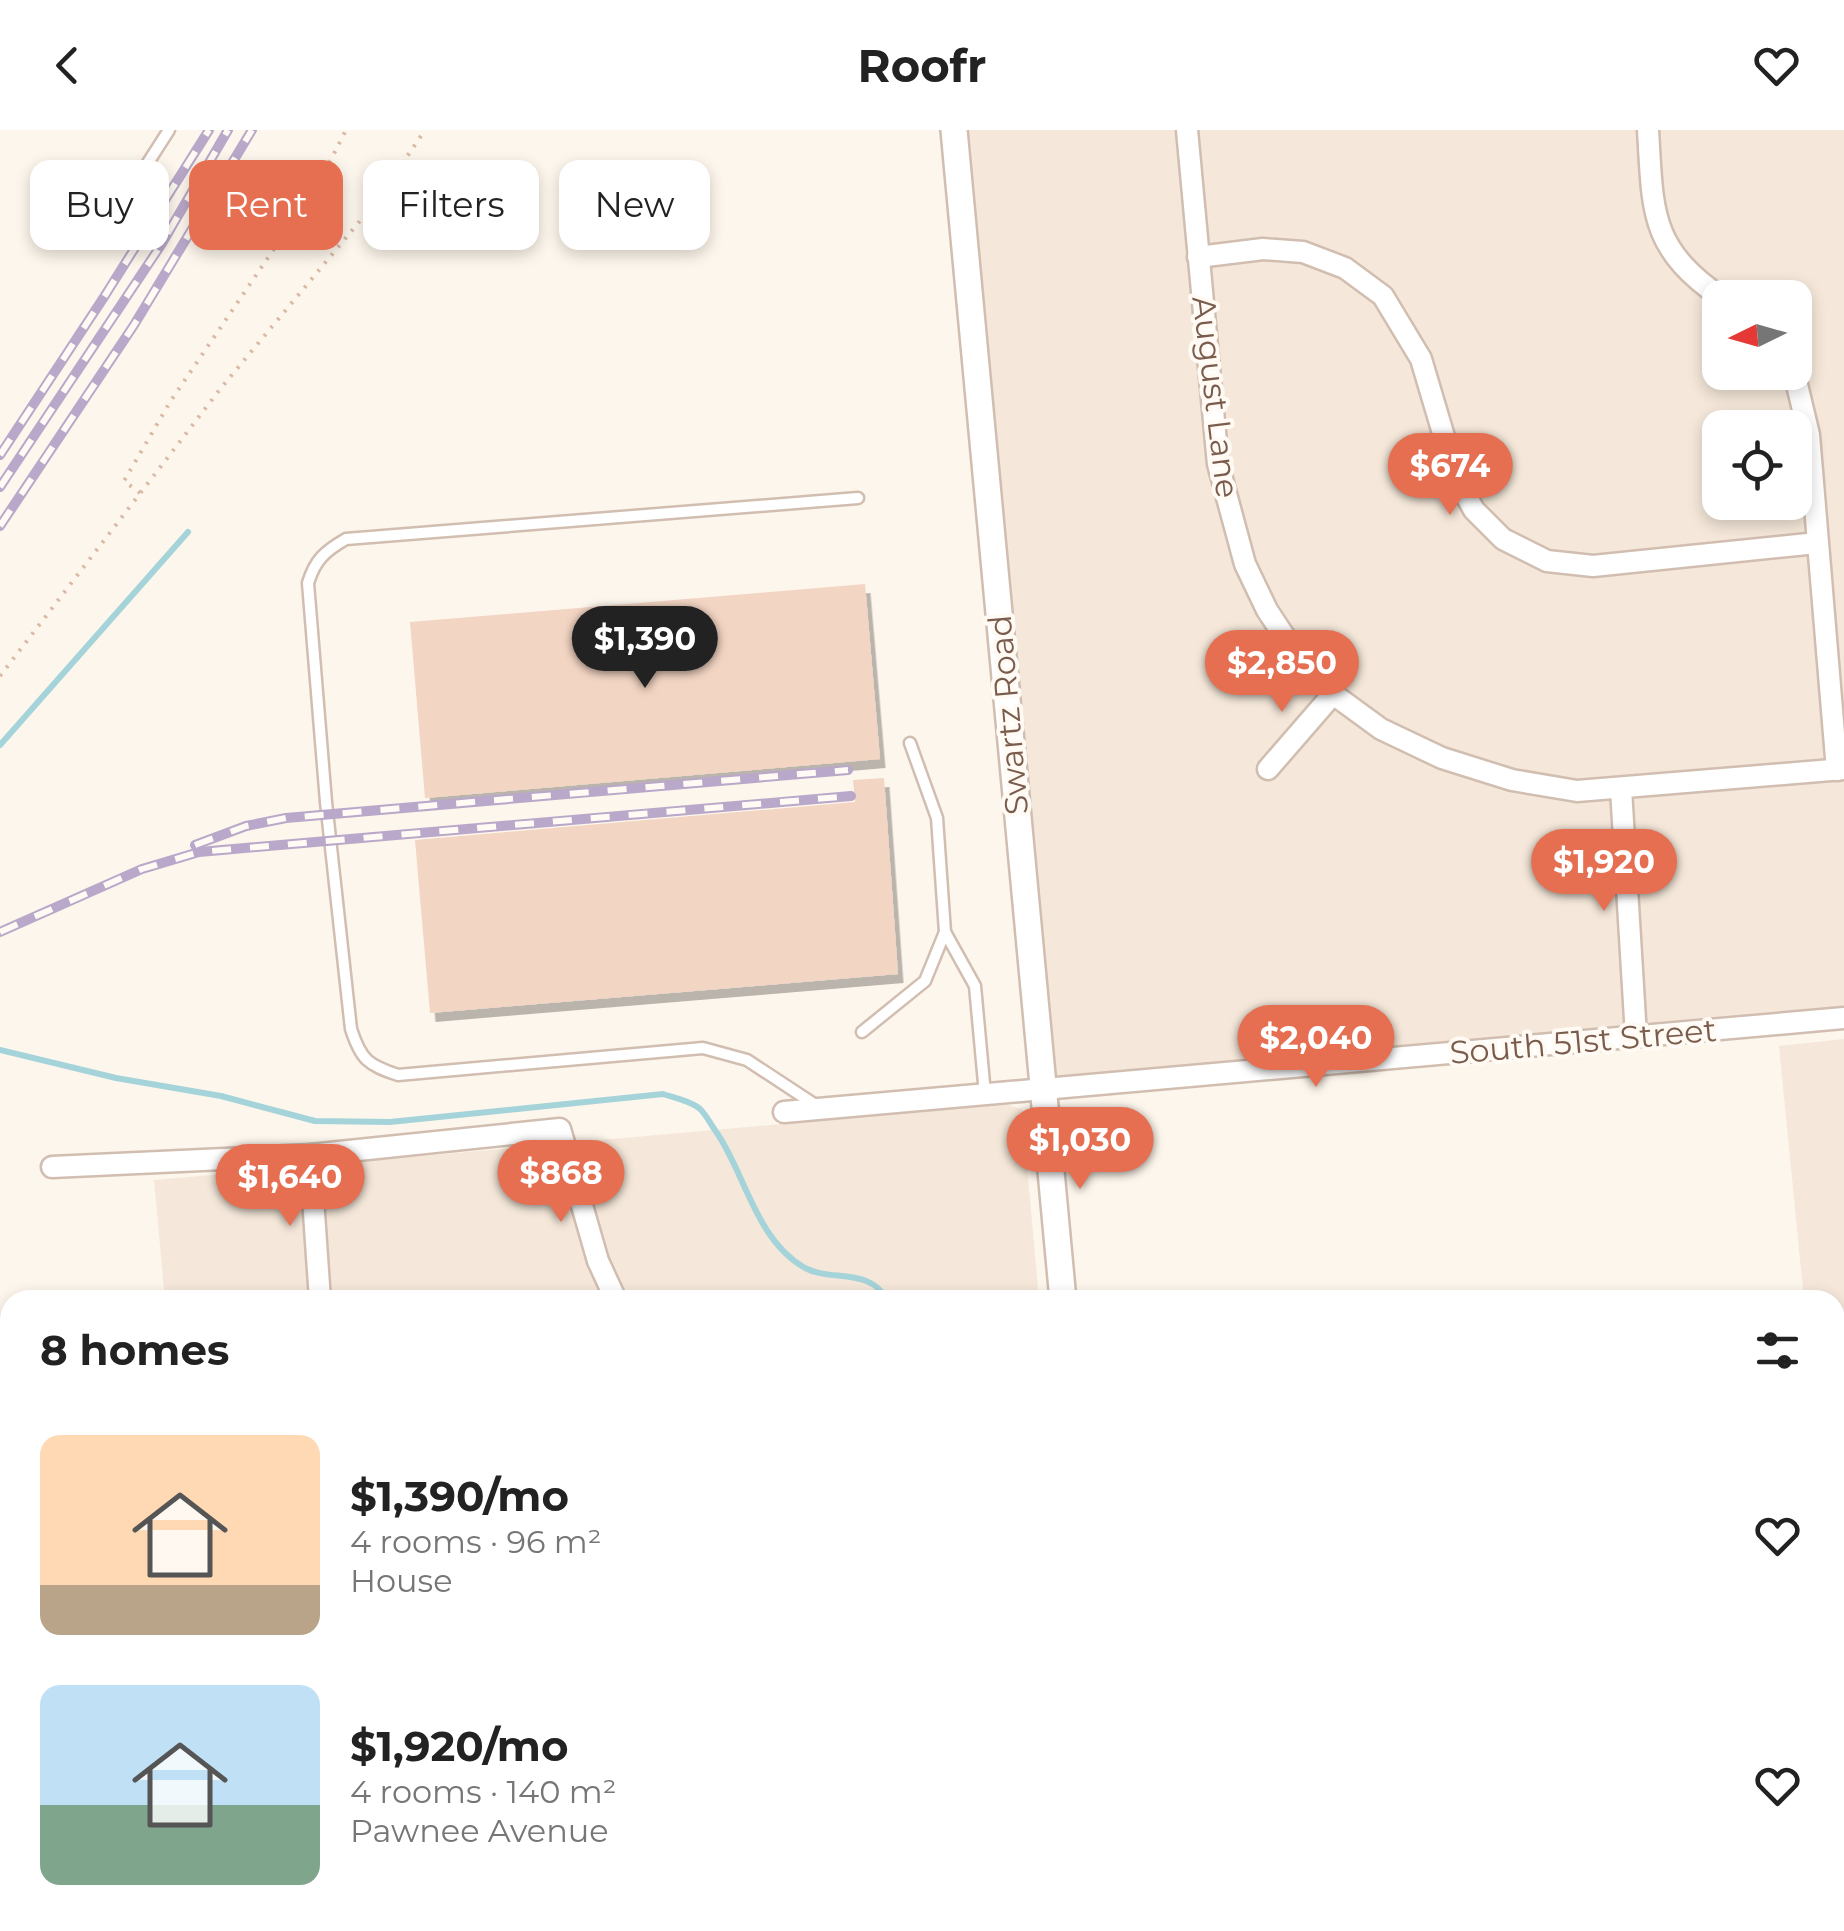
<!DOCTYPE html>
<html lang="en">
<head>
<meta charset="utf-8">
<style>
  :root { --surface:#fff; --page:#f2f2f2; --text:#222; --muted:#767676; --accent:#e76f51 }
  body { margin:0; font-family:Montserrat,sans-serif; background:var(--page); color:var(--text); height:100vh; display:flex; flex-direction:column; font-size:38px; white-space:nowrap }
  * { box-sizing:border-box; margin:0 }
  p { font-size:32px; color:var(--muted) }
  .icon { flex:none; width:55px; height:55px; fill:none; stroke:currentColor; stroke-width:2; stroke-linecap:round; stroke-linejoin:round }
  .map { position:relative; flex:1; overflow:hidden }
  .drawer { position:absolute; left:0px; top:1160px; width:1845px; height:642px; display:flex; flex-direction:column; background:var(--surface); border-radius:30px 30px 0 0; box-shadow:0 5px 15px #0003 }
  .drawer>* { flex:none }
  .guide { position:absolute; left:30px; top:30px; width:1000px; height:90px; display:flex; gap:20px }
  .needle { width:65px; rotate:265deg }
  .tools { position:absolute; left:1702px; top:150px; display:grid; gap:20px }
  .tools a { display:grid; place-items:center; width:110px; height:110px; border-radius:20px; background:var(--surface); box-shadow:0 5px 15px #0003; font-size:50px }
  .price { position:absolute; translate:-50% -85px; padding:0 22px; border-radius:35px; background:var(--accent); color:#fff; font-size:32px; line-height:65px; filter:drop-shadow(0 2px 5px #0008) }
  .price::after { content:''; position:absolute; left:50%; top:60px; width:30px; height:22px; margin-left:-15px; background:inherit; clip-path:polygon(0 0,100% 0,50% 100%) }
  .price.current { background:#222; color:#fff }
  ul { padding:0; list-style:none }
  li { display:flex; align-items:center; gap:30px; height:250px; padding:0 40px }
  li span { display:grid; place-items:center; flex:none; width:280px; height:200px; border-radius:20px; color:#555 }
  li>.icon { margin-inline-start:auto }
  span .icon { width:120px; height:120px; fill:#fffc; stroke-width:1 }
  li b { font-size:42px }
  h2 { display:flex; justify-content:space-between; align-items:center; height:120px; padding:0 40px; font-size:42px }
  .pill { padding:0 35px; border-radius:20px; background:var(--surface); box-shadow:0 5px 15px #0003; font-size:35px; line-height:90px }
  .pill.current { background:var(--accent); color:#fff }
  header { display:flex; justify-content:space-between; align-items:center; height:130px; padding:0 40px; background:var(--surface); font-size:45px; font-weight:700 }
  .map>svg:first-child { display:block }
</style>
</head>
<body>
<header><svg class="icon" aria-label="back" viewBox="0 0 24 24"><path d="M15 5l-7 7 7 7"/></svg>Roofr<svg class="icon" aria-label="heart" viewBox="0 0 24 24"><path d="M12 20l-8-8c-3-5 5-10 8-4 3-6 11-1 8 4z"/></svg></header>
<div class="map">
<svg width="1844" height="1801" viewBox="0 0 1844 1801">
  <defs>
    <filter id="shadow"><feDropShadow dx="5.5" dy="9" stdDeviation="0" flood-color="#0004"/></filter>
  </defs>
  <rect width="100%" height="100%" fill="#fdf6ec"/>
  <g fill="#f5e8da" fill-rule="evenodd">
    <path d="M 967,0 L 1844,0 L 1844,877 L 1060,949 L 1054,944 L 1050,937 ZM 1720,168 L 1795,168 L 1795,242 L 1720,242 ZM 1720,298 L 1795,298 L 1795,372 L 1720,372 Z"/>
    <path d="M 1844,909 L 1844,1549 L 1841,1549 L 1835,1487 L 1835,1170 L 1804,1170 L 1779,916 Z"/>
    <path d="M 1004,974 L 1022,979 L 1039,1170 L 165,1170 L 154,1050 Z"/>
    <path d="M 10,1510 L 10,1792 L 531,1792 L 532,1801 L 0,1801 L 0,1511 Z"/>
  </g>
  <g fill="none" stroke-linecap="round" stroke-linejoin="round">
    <g stroke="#a5d3da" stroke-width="6">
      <path d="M 0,615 L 188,402"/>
      <path d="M 0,920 L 116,948 L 221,966 L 315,991 L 390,992 L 663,964 C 675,968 688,970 699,978 C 706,984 711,995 717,1003 C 746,1046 756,1110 805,1138 C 831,1152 870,1137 887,1170"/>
      <path d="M 1540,1792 L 1546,1801"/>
    </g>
  </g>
  <g fill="#f3d5c3" filter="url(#shadow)">
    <path d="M 865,454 L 880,629 L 425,668 L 410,492 Z"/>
    <path d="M 884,648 L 898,844 L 430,883 L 415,710 L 855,672 L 853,650 Z"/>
  </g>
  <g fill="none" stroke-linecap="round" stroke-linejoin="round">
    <defs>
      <g id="service">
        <path d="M 108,95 L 169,0"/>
        <path d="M 910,613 L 937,688 L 945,802 L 975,856 L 985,964"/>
        <path d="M 862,902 L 925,851 L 945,802"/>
        <path d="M 817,976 L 747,930 L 703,918 L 398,945 C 368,935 361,930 351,899 L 326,672 L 308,453 C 315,430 325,421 346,409 L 858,368"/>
      </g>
      <g id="minor">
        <path d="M 1187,0 L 1218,334 L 1245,434 L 1267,480 L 1294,521 L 1333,564 L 1381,599 L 1442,628 L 1512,650 L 1577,661 L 1844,639"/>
        <path d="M 1648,0 C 1653,81 1649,118 1722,168"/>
        <path d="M 1198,127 L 1263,119 L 1303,122 L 1345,138 L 1383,166 L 1421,229 L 1456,347 L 1474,380 L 1503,409 L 1547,431 L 1593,436 L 1817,413"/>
        <path d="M 1794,242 L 1809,305 L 1837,640"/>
        <path d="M 1268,639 L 1333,564"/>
        <path d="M 1621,659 L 1636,906"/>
        <path d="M 784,982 L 1844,888"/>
        <path d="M 310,1025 L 320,1170"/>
        <path d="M 52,1037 L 310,1025 L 560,999 L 598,1131 L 616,1170"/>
        <path d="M 1839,1422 L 1844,1422"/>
        <path d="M 26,1792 L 27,1801"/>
        <path d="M 543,1792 L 544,1801"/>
      </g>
      <g id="tertiary">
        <path d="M 954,0 L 1063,1170"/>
        <path d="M 1120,1792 L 1121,1801"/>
      </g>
    </defs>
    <use href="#service" stroke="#d1beb0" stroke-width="15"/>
    <use href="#minor" stroke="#d1beb0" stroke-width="25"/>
    <use href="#tertiary" stroke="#d1beb0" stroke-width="30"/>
    <g stroke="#d9b8a5" stroke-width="4" stroke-dasharray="2.5 8" stroke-linecap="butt">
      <path d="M 140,363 L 124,351 L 170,272 L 320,51 L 346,0"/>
      <path d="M 0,546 L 221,258 L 379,68 L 425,0"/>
    </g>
    <use href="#service" stroke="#fff" stroke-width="10"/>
    <use href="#minor" stroke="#fff" stroke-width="20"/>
    <use href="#tertiary" stroke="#fff" stroke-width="25"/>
    <defs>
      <g id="rail">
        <path d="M 0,325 L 104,167 L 209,0"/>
        <path d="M 0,357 L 161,115 L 228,0"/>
        <path d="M 0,396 L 134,195 L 252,0"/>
        <path d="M 195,715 L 246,696 L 286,688 L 848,640"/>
        <path d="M 0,802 L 142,739 L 199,722 L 851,666"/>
      </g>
    </defs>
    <use href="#rail" stroke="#b9a8c9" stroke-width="10"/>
    <use href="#rail" stroke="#fffaf3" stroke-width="6" stroke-dasharray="19" stroke-linecap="butt"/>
  </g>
  <g text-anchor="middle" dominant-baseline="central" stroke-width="8" stroke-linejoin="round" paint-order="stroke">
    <g font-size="32" fill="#7a5c4d" stroke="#fffaf3">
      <text transform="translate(1216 267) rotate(83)">August Lane</text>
      <text transform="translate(1008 585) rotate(-95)">Swartz Road</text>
      <text transform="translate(1583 911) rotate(-5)">South 51st Street</text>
    </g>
  </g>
</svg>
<div class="tools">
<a><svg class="needle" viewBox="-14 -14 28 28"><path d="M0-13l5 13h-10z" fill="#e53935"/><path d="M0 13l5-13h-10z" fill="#767676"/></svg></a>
<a><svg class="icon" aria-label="locate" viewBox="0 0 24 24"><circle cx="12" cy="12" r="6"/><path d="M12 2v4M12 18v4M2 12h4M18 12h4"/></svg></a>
</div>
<b class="price" style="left:1450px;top:388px">$674</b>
<b class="price current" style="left:645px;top:561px">$1,390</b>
<b class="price" style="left:1282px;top:585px">$2,850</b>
<b class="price" style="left:1604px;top:784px">$1,920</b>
<b class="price" style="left:1316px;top:960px">$2,040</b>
<b class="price" style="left:1080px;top:1062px">$1,030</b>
<b class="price" style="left:561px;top:1095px">$868</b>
<b class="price" style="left:290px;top:1099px">$1,640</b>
<div class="guide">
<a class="pill">Buy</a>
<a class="pill current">Rent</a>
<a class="pill">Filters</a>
<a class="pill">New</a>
</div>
<section class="drawer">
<h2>8 homes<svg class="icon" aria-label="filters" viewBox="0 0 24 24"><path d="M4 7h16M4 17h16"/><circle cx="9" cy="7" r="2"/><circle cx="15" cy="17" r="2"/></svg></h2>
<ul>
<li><span style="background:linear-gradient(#ffd9b3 75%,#b9a48a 0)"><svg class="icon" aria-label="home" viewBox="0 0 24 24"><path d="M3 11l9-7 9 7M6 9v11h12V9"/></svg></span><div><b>$1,390/mo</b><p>4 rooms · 96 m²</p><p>House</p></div><svg class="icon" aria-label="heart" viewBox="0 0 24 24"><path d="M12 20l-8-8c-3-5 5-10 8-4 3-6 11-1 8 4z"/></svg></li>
<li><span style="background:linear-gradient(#bfe0f5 60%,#7fa58c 0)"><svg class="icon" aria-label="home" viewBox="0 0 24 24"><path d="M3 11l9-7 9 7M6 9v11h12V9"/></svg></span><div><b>$1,920/mo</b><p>4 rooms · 140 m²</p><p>Pawnee Avenue</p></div><svg class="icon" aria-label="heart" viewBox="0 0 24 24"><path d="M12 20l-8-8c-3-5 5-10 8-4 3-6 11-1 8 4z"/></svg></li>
</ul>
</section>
</div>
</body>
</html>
